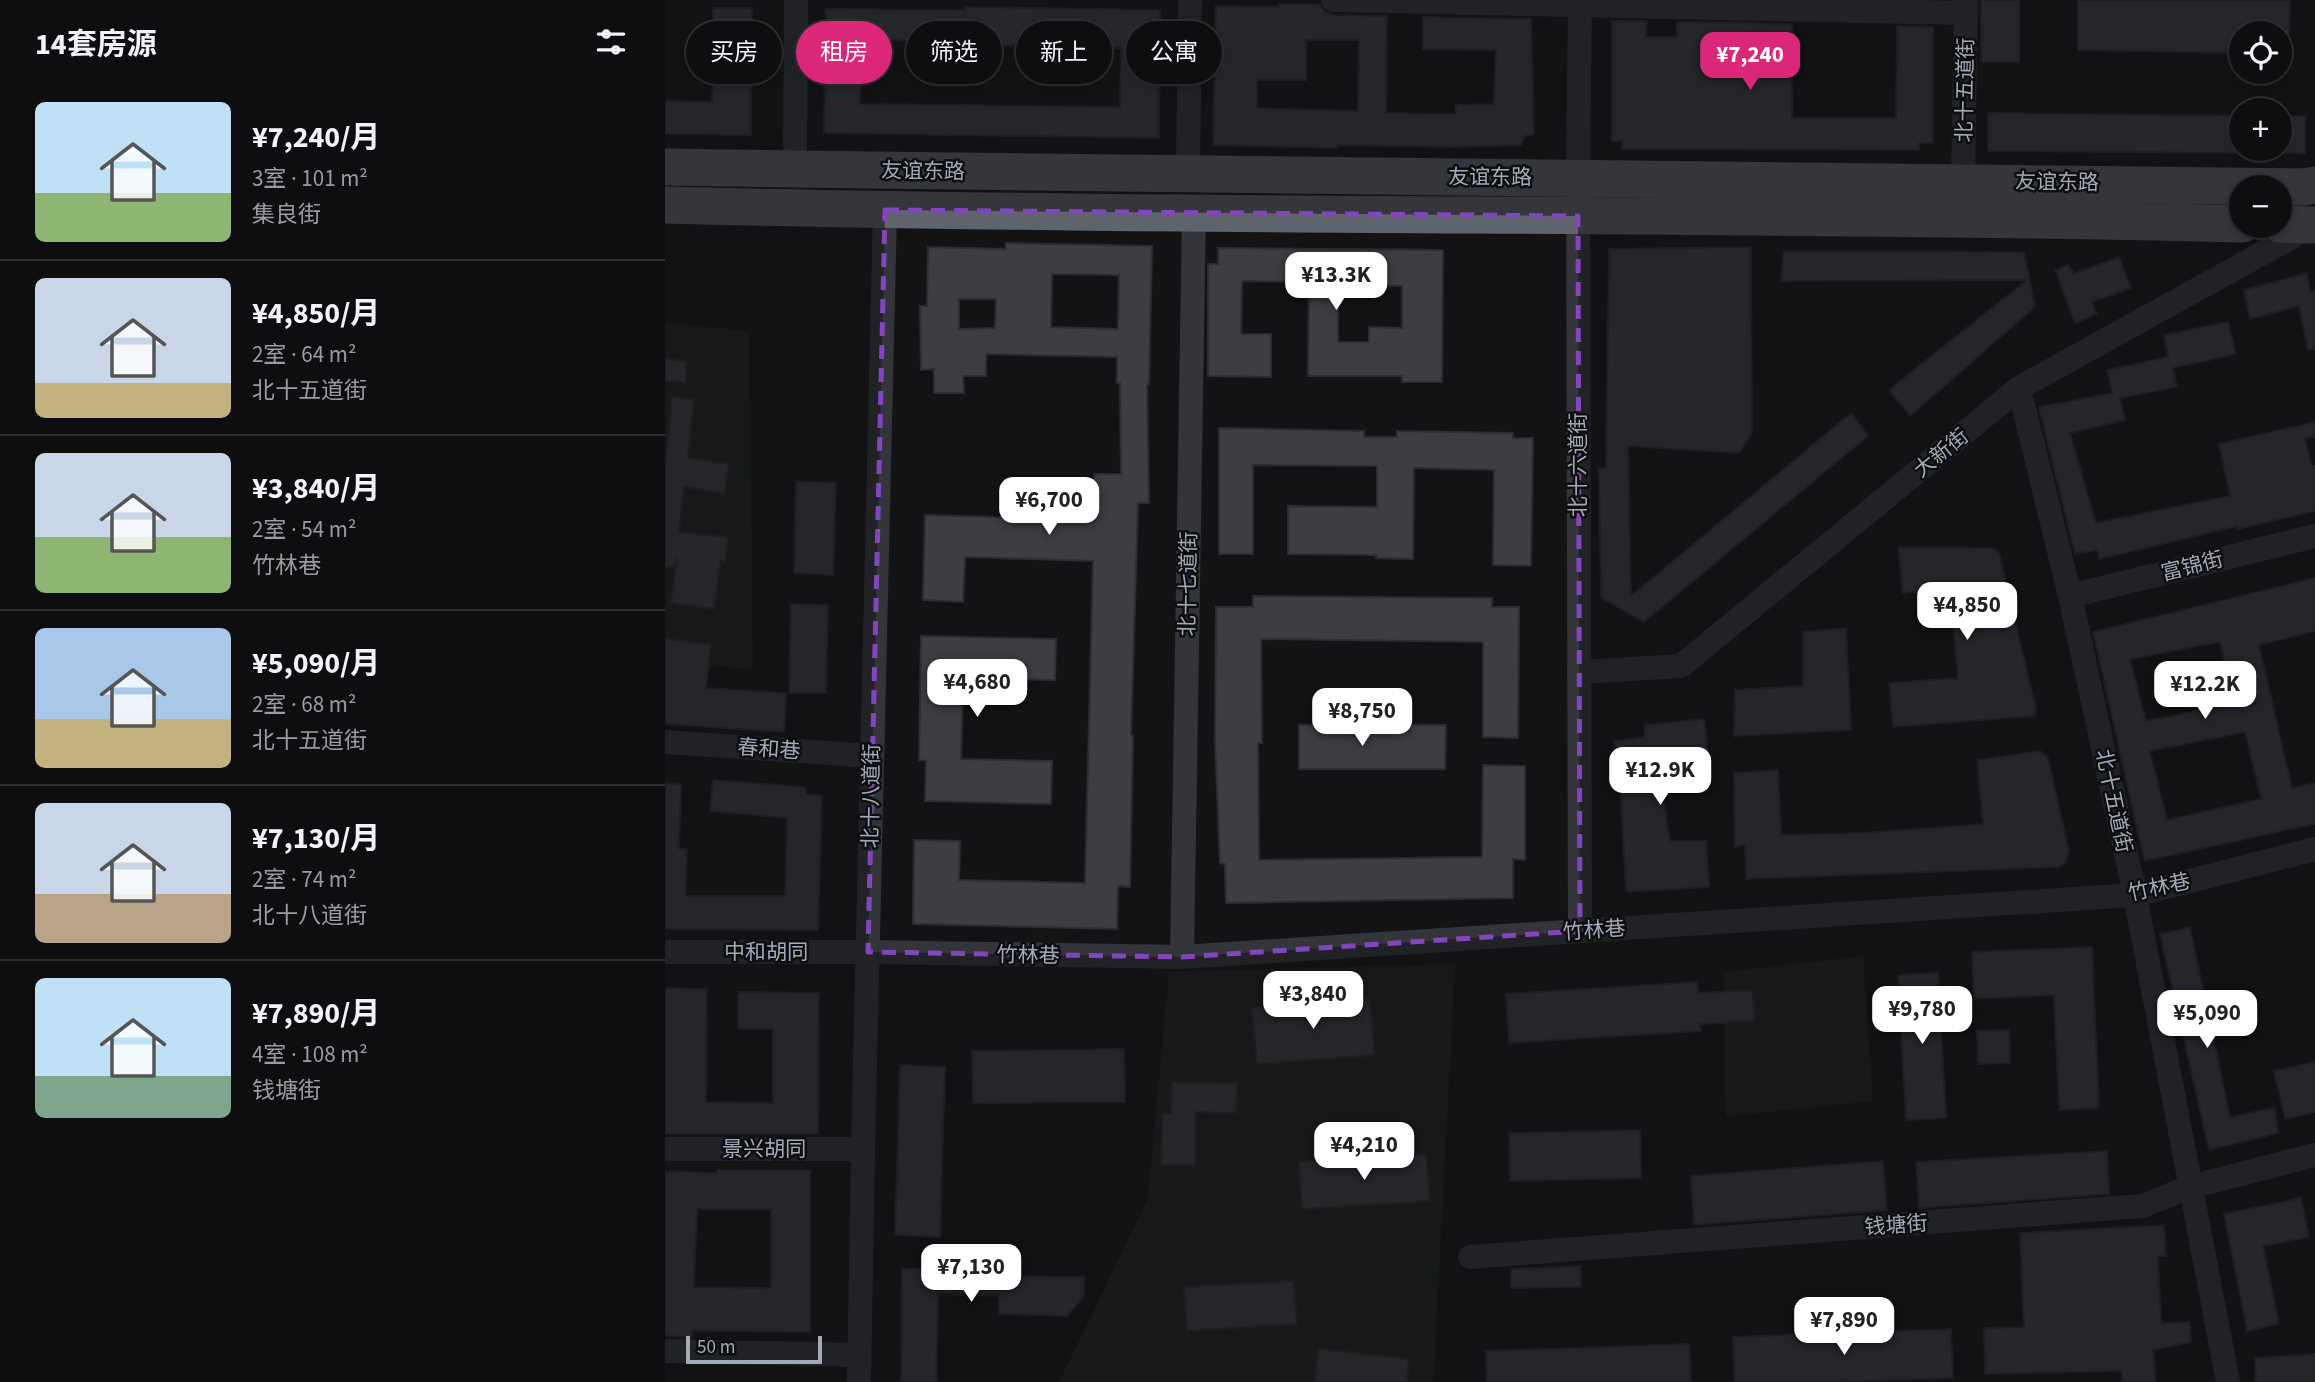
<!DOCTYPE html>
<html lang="zh">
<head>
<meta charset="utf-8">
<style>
  :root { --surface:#0e0e10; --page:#1c1c1e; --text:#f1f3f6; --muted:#9b9c9f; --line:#2e2e30; --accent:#db2777 }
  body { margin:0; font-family:"Source Sans 3","Noto Sans SC",sans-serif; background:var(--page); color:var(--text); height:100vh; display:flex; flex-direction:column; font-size:26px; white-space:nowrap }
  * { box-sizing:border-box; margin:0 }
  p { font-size:23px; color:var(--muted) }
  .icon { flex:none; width:38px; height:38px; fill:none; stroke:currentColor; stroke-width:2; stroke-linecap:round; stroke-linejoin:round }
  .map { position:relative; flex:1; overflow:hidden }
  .side { display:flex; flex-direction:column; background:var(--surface); width:665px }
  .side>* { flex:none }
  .guide { position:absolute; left:21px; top:21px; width:665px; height:63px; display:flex; gap:14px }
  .buttons { position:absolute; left:1564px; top:21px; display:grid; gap:14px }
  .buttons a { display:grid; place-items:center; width:63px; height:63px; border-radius:50%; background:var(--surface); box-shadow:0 4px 10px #0003,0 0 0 2px var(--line); font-size:35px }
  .scale { position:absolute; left:21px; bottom:18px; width:136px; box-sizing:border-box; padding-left:7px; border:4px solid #a3aab7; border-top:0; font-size:19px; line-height:24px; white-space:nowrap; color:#a3aab7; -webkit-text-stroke:5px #0e0e10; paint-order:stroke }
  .price { position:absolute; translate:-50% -60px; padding:0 16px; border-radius:14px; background:#fff; color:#222; font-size:23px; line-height:46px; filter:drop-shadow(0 2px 4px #0008) }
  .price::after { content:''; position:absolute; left:50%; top:42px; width:21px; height:16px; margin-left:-10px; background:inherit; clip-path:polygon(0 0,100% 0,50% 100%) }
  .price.on { background:var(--accent); color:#fff }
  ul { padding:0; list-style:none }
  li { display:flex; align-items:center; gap:21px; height:175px; padding:0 35px }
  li+li { border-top:2px solid var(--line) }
  li span { display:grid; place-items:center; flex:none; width:196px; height:140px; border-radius:10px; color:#555 }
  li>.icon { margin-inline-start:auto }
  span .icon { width:84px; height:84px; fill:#fffc; stroke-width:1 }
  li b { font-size:30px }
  h2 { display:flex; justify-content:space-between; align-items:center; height:84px; padding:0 35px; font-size:30px }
  .tag { padding:0 24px; border-radius:32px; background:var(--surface); box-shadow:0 4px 10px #0003,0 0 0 2px var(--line); font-size:24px; line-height:63px }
  .tag.on { background:var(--accent); color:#fff }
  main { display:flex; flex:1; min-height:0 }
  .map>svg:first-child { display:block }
</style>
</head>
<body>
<main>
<section class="side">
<h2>14套房源<svg class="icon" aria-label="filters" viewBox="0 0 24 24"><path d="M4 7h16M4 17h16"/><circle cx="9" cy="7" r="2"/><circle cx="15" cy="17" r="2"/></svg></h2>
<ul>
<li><span style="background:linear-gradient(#bfe0f5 65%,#8fb573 0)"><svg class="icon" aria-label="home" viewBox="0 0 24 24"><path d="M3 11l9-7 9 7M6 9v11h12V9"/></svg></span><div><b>¥7,240/月</b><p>3室 · 101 m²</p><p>集良街</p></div></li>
<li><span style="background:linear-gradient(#c9d6e8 75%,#c2b280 0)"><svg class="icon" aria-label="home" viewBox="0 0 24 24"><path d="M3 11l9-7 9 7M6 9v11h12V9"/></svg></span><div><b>¥4,850/月</b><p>2室 · 64 m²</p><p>北十五道街</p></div></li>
<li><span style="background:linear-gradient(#c9d6e8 60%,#8fb573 0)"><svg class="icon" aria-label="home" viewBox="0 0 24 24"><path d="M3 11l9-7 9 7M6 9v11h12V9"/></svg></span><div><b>¥3,840/月</b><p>2室 · 54 m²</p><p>竹林巷</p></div></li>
<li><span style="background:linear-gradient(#a9c7e8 65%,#c2b280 0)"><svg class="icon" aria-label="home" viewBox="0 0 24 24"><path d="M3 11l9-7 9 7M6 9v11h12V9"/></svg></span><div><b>¥5,090/月</b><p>2室 · 68 m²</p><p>北十五道街</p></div></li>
<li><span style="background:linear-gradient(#c9d6e8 65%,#b9a48a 0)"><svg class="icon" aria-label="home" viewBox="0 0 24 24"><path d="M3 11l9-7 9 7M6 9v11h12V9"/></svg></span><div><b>¥7,130/月</b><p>2室 · 74 m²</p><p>北十八道街</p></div></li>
<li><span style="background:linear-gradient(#bfe0f5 70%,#7fa58c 0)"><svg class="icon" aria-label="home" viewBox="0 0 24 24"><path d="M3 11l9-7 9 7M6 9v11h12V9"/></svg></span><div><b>¥7,890/月</b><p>4室 · 108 m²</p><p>钱塘街</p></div></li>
</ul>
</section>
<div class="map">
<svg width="1650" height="1382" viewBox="0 0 1650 1382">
  <rect width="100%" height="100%" fill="#131315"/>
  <g fill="#1b231c">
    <path d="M 0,323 L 84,331 L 88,669 L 0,663 Z"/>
    <path d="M 1198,956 L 1208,1101 L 1061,1116 L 1059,972 Z"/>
    <path d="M 790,964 L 768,1382 L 394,1382 L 483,1199 L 504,972 Z"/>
  </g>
  <g fill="#3c3e43" stroke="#2d2d31" stroke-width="2" fill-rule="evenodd">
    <rect x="1316" y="0" width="38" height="62"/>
    <path d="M 1413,0 L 1625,0 L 1624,33 L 1577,33 L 1577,53 L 1413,50 Z"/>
    <path d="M 614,4 L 654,4 L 660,12 L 668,15 L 722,16 L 721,113 L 791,114 L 791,105 L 829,104 L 831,50 L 758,49 L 758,17 L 866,19 L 869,134 L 860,136 L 856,145 L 791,147 L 672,145 L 672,148 L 548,145 L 551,6 L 614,7 ZM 641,40 L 694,40 L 693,111 L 592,108 L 592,80 L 641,80 Z"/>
    <path d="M 300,7 L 495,10 L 494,138 L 159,133 L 161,9 L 300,10 ZM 196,40 L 299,41 L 299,45 L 456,48 L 455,107 L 195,104 Z"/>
    <path d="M 48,8 L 87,8 L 86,135 L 0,134 L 0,101 L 47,102 Z"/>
    <path d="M 947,21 L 982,21 L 981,37 L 1012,37 L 1012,22 L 1127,24 L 1127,118 L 1231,118 L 1232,26 L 1268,27 L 1268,143 L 1254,143 L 1254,150 L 957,149 L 957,141 L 947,141 Z"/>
    <path d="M 1323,113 L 1577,116 L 1577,153 L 1323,151 Z"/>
    <rect x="1615" y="116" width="25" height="37"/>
    <path d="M 341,243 L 487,246 L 484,384 L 482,384 L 484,503 L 473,503 L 466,736 L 468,736 L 465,887 L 453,886 L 452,929 L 248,924 L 249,840 L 295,841 L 294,880 L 420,883 L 428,561 L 300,557 L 298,602 L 258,600 L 260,515 L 430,520 L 429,474 L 456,474 L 455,383 L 452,383 L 452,357 L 321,354 L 321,376 L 298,376 L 299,393 L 269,393 L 269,369 L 256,370 L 255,306 L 262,306 L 263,247 L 341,249 ZM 387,274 L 454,275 L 453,329 L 386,327 ZM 294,299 L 331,299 L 330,328 L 294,329 Z"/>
    <path d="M 1086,247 L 1087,433 L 1074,453 L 963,446 L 966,596 L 1186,413 L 1203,436 L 979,622 L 936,598 L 934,468 L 941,468 L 944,249 Z"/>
    <path d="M 553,248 L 778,250 L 777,382 L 737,382 L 737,376 L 643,376 L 644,282 L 577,281 L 576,334 L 606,334 L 606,377 L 543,376 L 543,264 L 553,264 ZM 673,285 L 737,286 L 737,328 L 704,327 L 704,342 L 673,342 Z"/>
    <path d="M 1119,251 L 1359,252 L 1370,307 L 1245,416 L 1224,390 L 1362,280 L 1116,281 Z"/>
    <path d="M 1454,257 L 1466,288 L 1427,302 L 1432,314 L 1410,323 L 1390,270 L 1404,264 L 1408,274 Z"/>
    <path d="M 1642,273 L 1645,292 L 1650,291 L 1650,349 L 1643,350 L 1634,306 L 1585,319 L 1579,290 Z"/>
    <path d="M 1563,322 L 1571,354 L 1508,368 L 1512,387 L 1455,398 L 1460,420 L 1405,433 L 1431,523 L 1565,496 L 1554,444 L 1650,422 L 1650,437 L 1640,438 L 1647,466 L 1650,466 L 1650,511 L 1573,529 L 1573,526 L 1434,559 L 1432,550 L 1410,554 L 1374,407 L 1447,393 L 1442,370 L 1503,357 L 1499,335 Z"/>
    <path d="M 0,359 L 22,361 L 21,383 L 0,381 Z"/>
    <path d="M 7,397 L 29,399 L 23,458 L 64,464 L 60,493 L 19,487 L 14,532 L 63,537 L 60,562 L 56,561 L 49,609 L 6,603 L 12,558 L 10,567 L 0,567 L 0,467 Z"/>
    <path d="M 554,428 L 699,431 L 699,437 L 732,437 L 732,431 L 848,433 L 848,438 L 868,438 L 866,566 L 828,565 L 829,470 L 749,468 L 748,559 L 711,558 L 711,555 L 623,554 L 623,506 L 712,507 L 712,466 L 588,465 L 588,554 L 554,554 Z"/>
    <path d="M 131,481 L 171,483 L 168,575 L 129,573 Z"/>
    <path d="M 1233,547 L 1326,548 L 1334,553 L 1371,709 L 1370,716 L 1228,727 L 1224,683 L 1293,678 L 1285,589 L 1238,593 Z"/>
    <path d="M 1650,578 L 1650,631 L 1594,645 L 1627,788 L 1650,783 L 1650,824 L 1479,861 L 1428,632 ZM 1555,642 L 1568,704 L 1481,721 L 1465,659 ZM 1580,732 L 1596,799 L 1502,820 L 1485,751 Z"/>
    <path d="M 588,596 L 827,598 L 827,607 L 854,607 L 853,738 L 818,737 L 818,642 L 596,639 L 597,743 L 593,743 L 594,860 L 817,857 L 818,765 L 860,766 L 860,860 L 848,859 L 848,898 L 561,903 L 560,864 L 555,863 L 550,741 L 551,607 L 588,607 Z"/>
    <path d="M 126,604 L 163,605 L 161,693 L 124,693 Z"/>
    <path d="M 1181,628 L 1186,730 L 1069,736 L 1070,690 L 1138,686 L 1138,632 Z"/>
    <path d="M 256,636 L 391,639 L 390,680 L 298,679 L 296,759 L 387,761 L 386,804 L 260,801 L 261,761 L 254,760 Z"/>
    <path d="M 0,639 L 46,644 L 41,688 L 121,693 L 119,732 L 0,724 Z"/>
    <path d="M 1039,719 L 1045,773 L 995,775 L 1005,841 L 1041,841 L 1044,887 L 961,892 L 955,777 L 951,777 L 949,741 L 980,737 L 980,725 Z"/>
    <path d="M 634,725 L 781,725 L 780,769 L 634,769 Z"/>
    <path d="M 1375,751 L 1383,758 L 1404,851 L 1400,863 L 1393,867 L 1081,879 L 1080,845 L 1070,847 L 1069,773 L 1113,770 L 1116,835 L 1197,833 L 1318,824 L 1312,760 Z"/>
    <path d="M 48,780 L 140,787 L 141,794 L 157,796 L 153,930 L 0,929 L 0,783 L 16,784 L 14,849 L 22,849 L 21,896 L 120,896 L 122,818 L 45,811 Z"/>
    <path d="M 1525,927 L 1565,1117 L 1610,1108 L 1613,1133 L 1544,1150 L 1495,934 Z"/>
    <path d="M 1427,947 L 1434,1108 L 1394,1110 L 1389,995 L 1309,999 L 1307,952 Z"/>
    <path d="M 1273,973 L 1281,1118 L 1241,1120 L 1233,975 Z"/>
    <path d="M 1032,982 L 1033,993 L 1087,990 L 1090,1021 L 1035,1024 L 1036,1031 L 844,1043 L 841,994 Z"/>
    <path d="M 0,988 L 42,989 L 41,1102 L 108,1103 L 108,1029 L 73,1029 L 73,992 L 154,993 L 153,1134 L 0,1134 Z"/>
    <path d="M 705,999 L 710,1055 L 592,1064 L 587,1008 Z"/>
    <path d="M 1344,1030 L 1345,1063 L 1313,1064 L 1312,1031 Z"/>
    <path d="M 459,1049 L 460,1102 L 308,1103 L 307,1051 Z"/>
    <path d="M 1650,1062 L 1650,1112 L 1620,1119 L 1609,1071 Z"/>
    <path d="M 235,1065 L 280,1067 L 275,1237 L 230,1235 Z"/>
    <path d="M 507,1082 L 572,1083 L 571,1113 L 531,1112 L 530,1165 L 496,1165 L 497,1114 L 506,1114 Z"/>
    <path d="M 975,1130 L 976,1178 L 845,1181 L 844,1133 Z"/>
    <path d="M 1442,1151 L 1444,1194 L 1254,1208 L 1251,1162 Z"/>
    <path d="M 761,1154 L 765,1201 L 637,1209 L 634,1162 Z"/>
    <path d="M 1218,1161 L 1222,1210 L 1029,1225 L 1026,1176 Z"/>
    <path d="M 52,1170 L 145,1170 L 145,1332 L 27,1331 L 27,1337 L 0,1336 L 0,1171 L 52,1173 ZM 32,1209 L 106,1209 L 106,1288 L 29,1287 Z"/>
    <path d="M 1636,1198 L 1644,1237 L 1598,1246 L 1614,1324 L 1582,1331 L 1559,1214 Z"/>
    <path d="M 1499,1225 L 1501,1256 L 1493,1256 L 1496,1323 L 1525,1322 L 1526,1342 L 1488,1350 L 1491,1382 L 1457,1382 L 1457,1371 L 1320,1374 L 1319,1328 L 1359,1327 L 1355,1233 Z"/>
    <path d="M 274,1257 L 321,1258 L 321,1276 L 419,1277 L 419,1296 L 402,1316 L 334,1314 L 334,1296 L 273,1294 L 271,1382 L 236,1382 L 237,1269 L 274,1269 Z"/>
    <path d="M 916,1266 L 916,1287 L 846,1288 L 846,1269 Z"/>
    <path d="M 629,1281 L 632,1324 L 522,1331 L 519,1287 Z"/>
    <path d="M 1286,1329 L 1288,1378 L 1170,1382 L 1070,1382 L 1068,1337 Z"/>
    <path d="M 1024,1344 L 1026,1382 L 822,1382 L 821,1351 Z"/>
    <path d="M 653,1349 L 744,1359 L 742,1382 L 650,1382 Z"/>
    <path d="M 1650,1354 L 1650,1382 L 1591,1382 L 1590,1358 Z"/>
  </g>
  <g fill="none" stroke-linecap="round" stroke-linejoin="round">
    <g stroke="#34353a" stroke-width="24">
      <path d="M 668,0 L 1301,13"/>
      <path d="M 130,169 L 131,0"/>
      <path d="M 523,175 L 525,0"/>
      <path d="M 1298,181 L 1301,0"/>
      <path d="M 1354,388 L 1405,596 L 1470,895 L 1563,1382"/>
      <path d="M 1405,596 L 1650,536"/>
      <path d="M 914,672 L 1016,666 L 1354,388 L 1645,227"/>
      <path d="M 0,742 L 207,756"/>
      <path d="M 915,931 L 913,177 L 915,0"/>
      <path d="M 0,952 L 203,952 L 517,957 L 1470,895 L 1650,849"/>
      <path d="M 517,957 L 529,212"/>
      <path d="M 0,1149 L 198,1149"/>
      <path d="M 805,1257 L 1477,1206 L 1525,1187 L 1650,1155"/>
      <path d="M 0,1351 L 194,1355"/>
      <path d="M 194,1382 L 198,1149 L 220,210"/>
    </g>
    <g stroke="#5f636c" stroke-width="37">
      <path d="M 0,167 C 546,176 1092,177 1639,187 L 1650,185"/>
      <path d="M 0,205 C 525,218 1051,212 1577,224"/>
      <path d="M 1615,224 L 1650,225"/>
    </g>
  </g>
  <path d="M0 0H1650V1382H0ZM 220,210 L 913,216 L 915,931 L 517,957 L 203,952 Z" fill="#131315" fill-opacity=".55" fill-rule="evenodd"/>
  <path fill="none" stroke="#8345bd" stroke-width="5" stroke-dasharray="14 9" stroke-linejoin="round" d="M 220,210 L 913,216 L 915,931 L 517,957 L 203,952 Z"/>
  <g text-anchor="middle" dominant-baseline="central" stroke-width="5" stroke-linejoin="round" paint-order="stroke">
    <g font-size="21" fill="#a3aab7" stroke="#0e0e10">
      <text transform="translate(1300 90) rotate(-89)">北十五道街</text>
      <text transform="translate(258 171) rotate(1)">友谊东路</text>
      <text x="825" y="177">友谊东路</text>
      <text transform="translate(1392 182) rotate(1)">友谊东路</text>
      <text transform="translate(1276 453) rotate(-39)">大新街</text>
      <text transform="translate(913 465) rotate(-90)">北十六道街</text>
      <text transform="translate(1527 566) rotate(-14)">富锦街</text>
      <text transform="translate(523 584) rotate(-89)">北十七道街</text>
      <text transform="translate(104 749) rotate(4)">春和巷</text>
      <text transform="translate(206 796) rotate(-89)">北十八道街</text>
      <text transform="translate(1449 801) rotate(78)">北十五道街</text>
      <text transform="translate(1494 887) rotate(-12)">竹林巷</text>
      <text transform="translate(929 930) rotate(-4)">竹林巷</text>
      <text x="101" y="952">中和胡同</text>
      <text transform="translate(363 955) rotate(1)">竹林巷</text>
      <text x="99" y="1149">景兴胡同</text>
      <text transform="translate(1231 1225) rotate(-4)">钱塘街</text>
    </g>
  </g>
</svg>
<div class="buttons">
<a><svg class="icon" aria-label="locate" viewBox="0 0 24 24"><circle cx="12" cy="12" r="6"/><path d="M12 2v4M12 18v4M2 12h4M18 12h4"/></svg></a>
<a>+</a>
<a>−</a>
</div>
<div class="scale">50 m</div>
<b class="price on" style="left:1085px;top:92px">¥7,240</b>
<b class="price" style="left:671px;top:312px">¥13.3K</b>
<b class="price" style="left:384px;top:537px">¥6,700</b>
<b class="price" style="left:1302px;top:642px">¥4,850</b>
<b class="price" style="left:312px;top:719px">¥4,680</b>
<b class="price" style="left:1540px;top:721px">¥12.2K</b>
<b class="price" style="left:697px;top:748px">¥8,750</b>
<b class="price" style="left:995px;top:807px">¥12.9K</b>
<b class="price" style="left:648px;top:1031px">¥3,840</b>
<b class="price" style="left:1257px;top:1046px">¥9,780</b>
<b class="price" style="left:1542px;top:1050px">¥5,090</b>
<b class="price" style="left:699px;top:1182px">¥4,210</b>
<b class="price" style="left:306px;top:1304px">¥7,130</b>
<b class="price" style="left:1179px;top:1357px">¥7,890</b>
<div class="guide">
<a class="tag">买房</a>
<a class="tag on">租房</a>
<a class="tag">筛选</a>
<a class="tag">新上</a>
<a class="tag">公寓</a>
</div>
</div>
</main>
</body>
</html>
